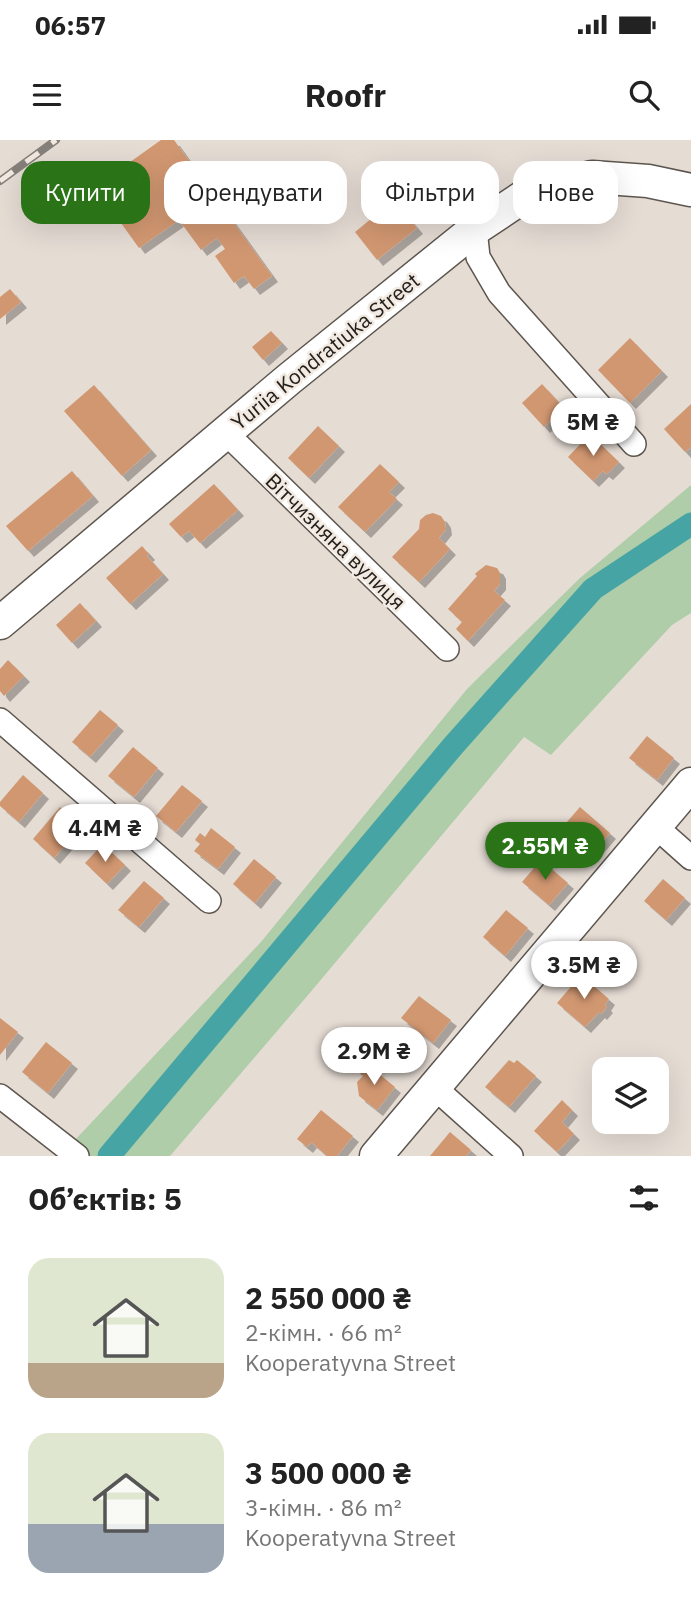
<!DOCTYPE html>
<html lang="uk">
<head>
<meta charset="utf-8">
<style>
  :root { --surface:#fff; --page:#f2f2f2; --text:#222; --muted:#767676; --accent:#2a7417 }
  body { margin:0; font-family:"IBM Plex Sans",sans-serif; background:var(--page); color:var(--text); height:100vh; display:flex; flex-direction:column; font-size:26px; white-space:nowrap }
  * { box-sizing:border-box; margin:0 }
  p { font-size:23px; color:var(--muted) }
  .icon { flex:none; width:38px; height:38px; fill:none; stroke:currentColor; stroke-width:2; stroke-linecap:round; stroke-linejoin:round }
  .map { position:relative; height:1016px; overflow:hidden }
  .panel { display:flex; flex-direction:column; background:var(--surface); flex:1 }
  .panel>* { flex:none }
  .top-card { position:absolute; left:21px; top:21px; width:649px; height:63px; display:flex; gap:14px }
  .buttons { position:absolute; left:592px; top:917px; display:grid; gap:14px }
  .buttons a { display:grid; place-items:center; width:77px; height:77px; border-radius:14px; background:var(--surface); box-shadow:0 7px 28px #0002; font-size:35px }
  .price { position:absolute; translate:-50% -60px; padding:0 16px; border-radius:24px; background:#fff; color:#222; font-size:23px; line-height:46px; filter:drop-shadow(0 2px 4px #0008) }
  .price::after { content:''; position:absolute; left:50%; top:42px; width:21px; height:16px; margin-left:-10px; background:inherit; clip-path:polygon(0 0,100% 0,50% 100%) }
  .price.active { background:var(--accent); color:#fff }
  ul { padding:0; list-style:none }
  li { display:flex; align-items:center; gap:21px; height:175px; padding:0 28px }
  li span { display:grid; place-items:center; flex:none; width:196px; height:140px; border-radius:21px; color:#555 }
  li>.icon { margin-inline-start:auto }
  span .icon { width:84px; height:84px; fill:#fffc; stroke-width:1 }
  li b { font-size:30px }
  h2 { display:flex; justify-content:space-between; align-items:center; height:84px; padding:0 28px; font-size:30px }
  .tag { padding:0 24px; border-radius:21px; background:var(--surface); box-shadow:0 7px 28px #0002; font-size:24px; line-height:63px }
  .tag.active { background:var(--accent); color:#fff }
  .status { display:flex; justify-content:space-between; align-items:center; height:49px; padding:0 35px; background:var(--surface); direction:ltr }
  .status svg { height:19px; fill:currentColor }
  header { display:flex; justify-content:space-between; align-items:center; height:91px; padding:0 28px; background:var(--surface); font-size:32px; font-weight:800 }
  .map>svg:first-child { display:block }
</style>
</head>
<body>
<div class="status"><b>06:57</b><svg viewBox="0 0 49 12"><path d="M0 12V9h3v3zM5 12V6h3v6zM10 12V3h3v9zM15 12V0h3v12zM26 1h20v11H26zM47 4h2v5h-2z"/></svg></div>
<header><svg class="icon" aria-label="menu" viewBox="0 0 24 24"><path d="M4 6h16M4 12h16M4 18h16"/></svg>Roofr<svg class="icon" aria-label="search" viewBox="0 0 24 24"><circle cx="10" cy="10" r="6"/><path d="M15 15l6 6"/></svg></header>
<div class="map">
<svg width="691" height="1016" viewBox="0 0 691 1016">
  <defs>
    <filter id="shadow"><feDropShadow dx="6" dy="6" stdDeviation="0" flood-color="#0004"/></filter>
  </defs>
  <rect width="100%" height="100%" fill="#e5dcd4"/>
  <path fill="#afcda8" d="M 691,345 L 691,473 L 672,485 L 551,615 L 524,597 L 314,848 L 170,1016 L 60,1016 L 261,802 L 467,549 L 580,438 Z"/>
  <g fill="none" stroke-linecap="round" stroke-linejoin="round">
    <path stroke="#47a4a5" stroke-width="23" d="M 109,1016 L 453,606 L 593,449 L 691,384"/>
  </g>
  <g fill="#d19771" filter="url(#shadow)">
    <path d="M 161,0 L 174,0 L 272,136 L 254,149 L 244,136 L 234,143 L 215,116 L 225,109 L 217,98 L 201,110 L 179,80 L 139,108 L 95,47 Z"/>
    <path d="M 394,60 L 417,88 L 377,120 L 355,92 Z"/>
    <path d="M 10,149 L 21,162 L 0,179 L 0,157 Z"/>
    <path d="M 271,191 L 282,203 L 263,220 L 252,207 Z"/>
    <path d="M 630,198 L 662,231 L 630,263 L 598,230 Z"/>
    <path d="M 542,244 L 564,268 L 544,287 L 522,263 Z"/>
    <path d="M 94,245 L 151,310 L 122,336 L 64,271 Z"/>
    <path d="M 691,264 L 691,307 L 685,312 L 664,289 Z"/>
    <path d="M 318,286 L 339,306 L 309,338 L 288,318 Z"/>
    <path d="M 590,294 L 619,322 L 607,334 L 603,331 L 593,341 L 568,317 Z"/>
    <path d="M 380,324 L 399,342 L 389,352 L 397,359 L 365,392 L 338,367 Z"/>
    <path d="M 72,331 L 93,356 L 28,411 L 6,386 Z"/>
    <path d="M 214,344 L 238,370 L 200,403 L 189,391 L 181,397 L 169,384 Z"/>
    <path d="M 433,373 L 441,376 L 445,382 L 446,389 L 439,398 L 450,409 L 419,442 L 392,417 L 419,389 L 420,380 L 426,375 Z"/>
    <path d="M 142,406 L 149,414 L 147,416 L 163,434 L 130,464 L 106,438 Z"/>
    <path d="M 486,425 L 497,428 L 500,433 L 500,444 L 494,451 L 505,460 L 468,501 L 456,489 L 462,482 L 448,469 L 477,436 L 475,434 L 477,432 Z"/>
    <path d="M 80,463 L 96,481 L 72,503 L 56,485 Z"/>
    <path d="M 8,520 L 24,536 L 4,556 L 0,551 L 0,529 Z"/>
    <path d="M 100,570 L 118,585 L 90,617 L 72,602 Z"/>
    <path d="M 647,596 L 674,618 L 657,640 L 629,618 Z"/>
    <path d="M 133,607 L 158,628 L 134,657 L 108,636 Z"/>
    <path d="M 23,635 L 43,653 L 19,682 L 0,666 L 0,662 Z"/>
    <path d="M 182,645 L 202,661 L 176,692 L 156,676 Z"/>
    <path d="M 60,667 L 82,686 L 54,718 L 33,699 Z"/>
    <path d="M 580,667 L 610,693 L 590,716 L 560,690 Z"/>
    <path d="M 211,688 L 235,707 L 218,729 L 194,711 L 200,704 L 195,700 L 200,693 L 205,697 Z"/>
    <path d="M 103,704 L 125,725 L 107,744 L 85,723 Z"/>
    <path d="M 254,719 L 276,737 L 255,763 L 233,744 Z"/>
    <path d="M 541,720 L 568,743 L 549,765 L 522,742 Z"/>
    <path d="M 663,739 L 685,758 L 666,780 L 644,761 Z"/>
    <path d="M 144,741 L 164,758 L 139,787 L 118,770 Z"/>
    <path d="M 506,770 L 528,788 L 505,816 L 483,797 Z"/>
    <path d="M 581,835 L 609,859 L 605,865 L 607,867 L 601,874 L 599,872 L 585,887 L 557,863 Z"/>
    <path d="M 419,856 L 451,880 L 433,903 L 401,878 Z"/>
    <path d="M 0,878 L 18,892 L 0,915 Z"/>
    <path d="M 46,902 L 72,923 L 48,953 L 22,932 Z"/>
    <path d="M 509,920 L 514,923 L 517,920 L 536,936 L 509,967 L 485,947 Z"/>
    <path d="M 367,924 L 395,947 L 377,970 L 359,956 L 357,942 L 363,936 L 360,934 Z"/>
    <path d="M 562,960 L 572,970 L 562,982 L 574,994 L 557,1012 L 534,991 Z"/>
    <path d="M 321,970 L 353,996 L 337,1016 L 327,1016 L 311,1002 L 307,1007 L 297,999 Z"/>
    <path d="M 450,992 L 471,1010 L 466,1016 L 430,1016 Z"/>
  </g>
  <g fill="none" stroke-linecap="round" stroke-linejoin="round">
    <defs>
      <g id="street">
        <path d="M 475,89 L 478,117 L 499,153 L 634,304"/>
        <path d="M 225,292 L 447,509"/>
        <path d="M 0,580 L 209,761"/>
        <path d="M 655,686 L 691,718"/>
        <path d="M 434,947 L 511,1016"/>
        <path d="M 0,956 L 77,1016"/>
      </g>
      <g id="secondary">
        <path d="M 0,483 L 289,239 L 475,89 L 526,55 L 592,37 L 648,41 L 691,50"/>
        <path d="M 376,1016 L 691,644"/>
      </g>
    </defs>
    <use href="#street" stroke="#5d564f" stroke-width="26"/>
    <use href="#secondary" stroke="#5d564f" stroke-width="35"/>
    <use href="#street" stroke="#fff" stroke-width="23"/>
    <use href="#secondary" stroke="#fff" stroke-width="32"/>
    <defs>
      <path id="rail" d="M 0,41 L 56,0"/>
    </defs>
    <use href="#rail" stroke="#86807b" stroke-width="8"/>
    <use href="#rail" stroke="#f2eae1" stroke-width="5" stroke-dasharray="16" stroke-linecap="butt"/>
  </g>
  <g text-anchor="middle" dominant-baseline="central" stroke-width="5" stroke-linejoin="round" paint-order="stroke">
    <g font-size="21" fill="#23201d" stroke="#f2eae1">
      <text transform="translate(325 211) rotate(-39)">Yuriia Kondratiuka Street</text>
      <text transform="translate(336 401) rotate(44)">Вітчизняна вулиця</text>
    </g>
  </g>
</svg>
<div class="buttons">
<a><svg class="icon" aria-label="layers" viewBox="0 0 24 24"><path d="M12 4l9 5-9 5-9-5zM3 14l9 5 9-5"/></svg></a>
</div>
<b class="price" style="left:593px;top:318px">5M ₴</b>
<b class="price" style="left:105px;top:724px">4.4M ₴</b>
<b class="price active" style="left:545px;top:742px">2.55M ₴</b>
<b class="price" style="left:584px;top:861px">3.5M ₴</b>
<b class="price" style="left:374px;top:947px">2.9M ₴</b>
<div class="top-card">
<a class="tag active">Купити</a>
<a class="tag">Орендувати</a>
<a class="tag">Фільтри</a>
<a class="tag">Нове</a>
</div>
</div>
<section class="panel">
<h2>Об’єктів: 5<svg class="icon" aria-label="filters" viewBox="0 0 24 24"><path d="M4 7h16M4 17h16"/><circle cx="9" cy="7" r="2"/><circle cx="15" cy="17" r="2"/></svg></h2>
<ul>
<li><span style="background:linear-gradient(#dfe7d0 75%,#b9a48a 0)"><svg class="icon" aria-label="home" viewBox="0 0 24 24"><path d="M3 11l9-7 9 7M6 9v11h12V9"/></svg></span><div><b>2 550 000 ₴</b><p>2-кімн. · 66 m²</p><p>Kooperatyvna Street</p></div></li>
<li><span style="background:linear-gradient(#dfe7d0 65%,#9aa5b1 0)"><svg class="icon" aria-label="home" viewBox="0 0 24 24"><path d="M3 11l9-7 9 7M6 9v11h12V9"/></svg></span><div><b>3 500 000 ₴</b><p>3-кімн. · 86 m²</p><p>Kooperatyvna Street</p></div></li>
</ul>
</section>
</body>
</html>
